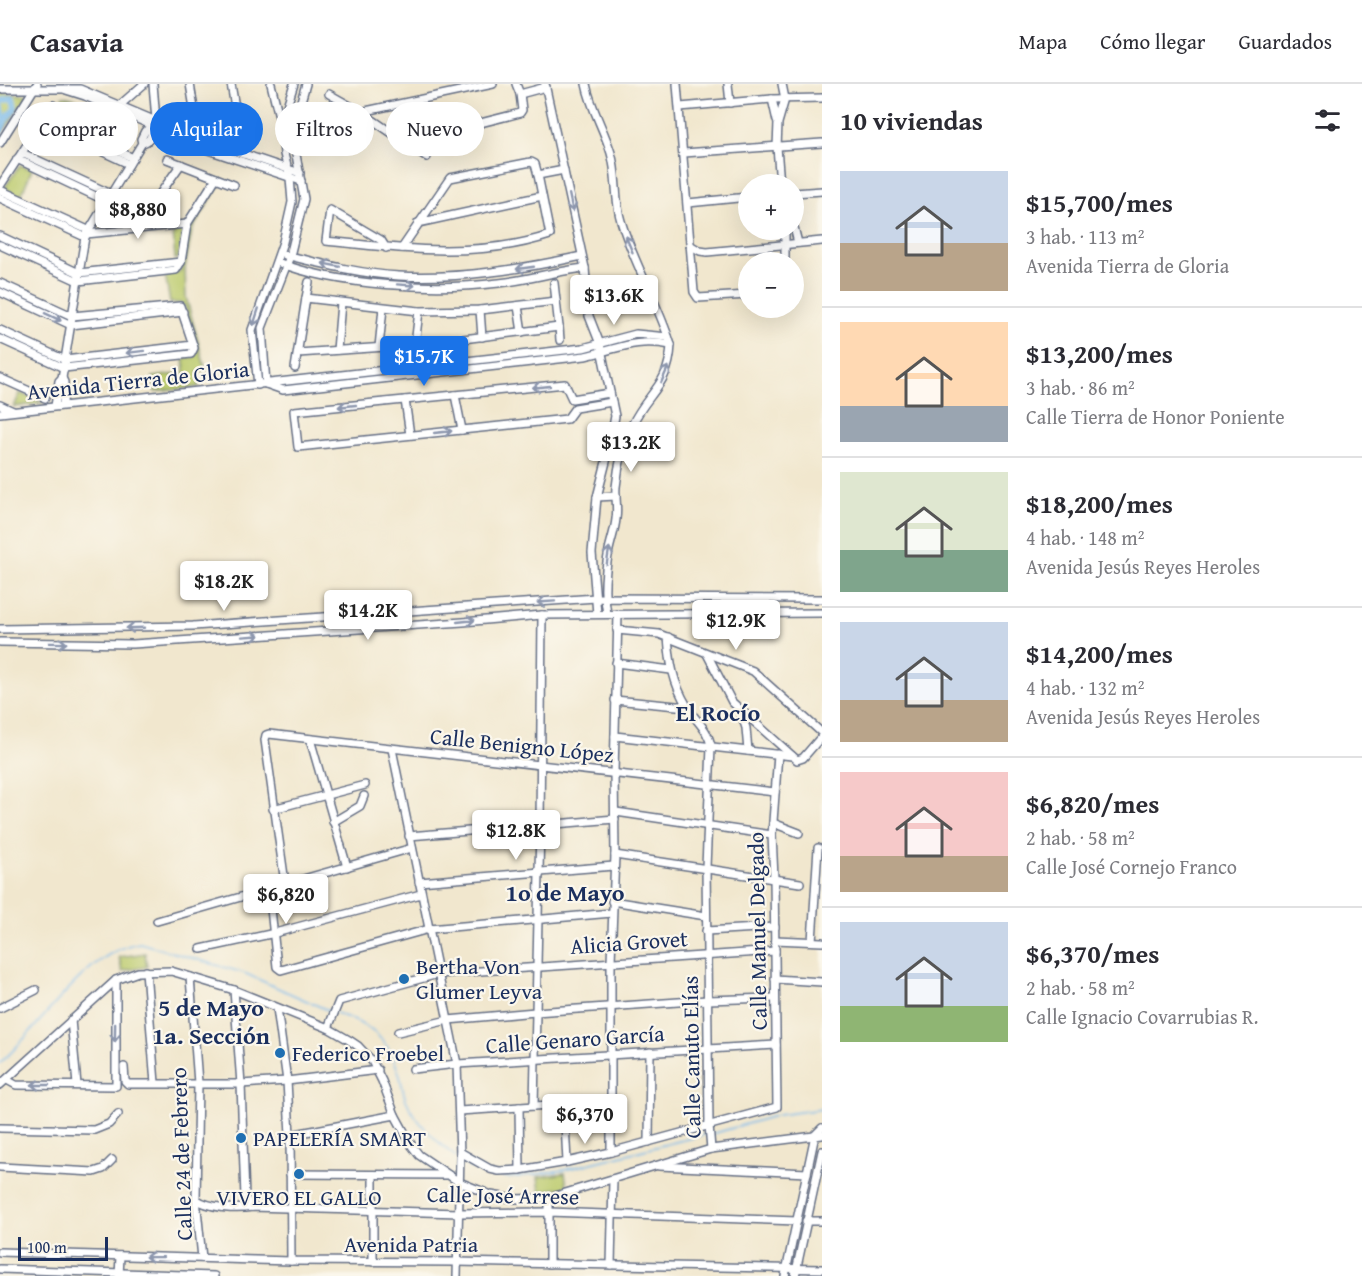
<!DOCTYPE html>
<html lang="es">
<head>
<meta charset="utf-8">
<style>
  :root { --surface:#fff; --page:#f2f2f3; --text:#2b2b33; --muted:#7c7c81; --line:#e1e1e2; --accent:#1a73e8 }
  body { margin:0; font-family:"Gentium Book Plus",serif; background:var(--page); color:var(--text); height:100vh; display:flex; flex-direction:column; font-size:22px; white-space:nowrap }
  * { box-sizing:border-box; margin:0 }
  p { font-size:20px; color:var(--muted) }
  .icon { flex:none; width:33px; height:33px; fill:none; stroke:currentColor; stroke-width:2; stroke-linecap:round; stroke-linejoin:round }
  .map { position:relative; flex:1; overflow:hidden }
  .sheet { display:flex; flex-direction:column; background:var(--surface); width:540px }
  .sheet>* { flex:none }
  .top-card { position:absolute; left:18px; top:18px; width:570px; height:54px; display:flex; gap:12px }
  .fabs { position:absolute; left:738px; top:90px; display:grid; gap:12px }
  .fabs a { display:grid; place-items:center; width:66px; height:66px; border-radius:50%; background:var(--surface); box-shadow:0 6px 24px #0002; font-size:30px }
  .scale { position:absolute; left:18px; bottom:15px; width:90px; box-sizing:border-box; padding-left:6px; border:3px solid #1b2f5e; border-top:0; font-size:16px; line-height:21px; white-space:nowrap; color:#1b2f5e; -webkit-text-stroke:4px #fbf7ec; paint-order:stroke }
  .price { position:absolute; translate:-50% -51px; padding:0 14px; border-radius:6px; background:#fff; color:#222; font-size:20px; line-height:39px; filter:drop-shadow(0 2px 3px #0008) }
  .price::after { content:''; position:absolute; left:50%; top:36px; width:18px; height:14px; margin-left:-9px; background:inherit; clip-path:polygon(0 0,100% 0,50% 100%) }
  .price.active { background:var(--accent); color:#fff }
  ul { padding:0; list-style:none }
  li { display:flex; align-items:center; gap:18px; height:150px; padding:0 18px }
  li+li { border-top:2px solid var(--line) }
  li span { display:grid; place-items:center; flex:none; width:168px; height:120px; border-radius:0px; color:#555 }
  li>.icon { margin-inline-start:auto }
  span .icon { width:72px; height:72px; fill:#fffc; stroke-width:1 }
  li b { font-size:26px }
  h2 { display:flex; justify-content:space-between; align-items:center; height:72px; padding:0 18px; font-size:26px }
  .chip { padding:0 21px; border-radius:27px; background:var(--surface); box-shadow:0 6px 24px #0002; font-size:21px; line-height:54px }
  .chip.active { background:var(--accent); color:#fff }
  header { display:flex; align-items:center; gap:36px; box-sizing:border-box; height:84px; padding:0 30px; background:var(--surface); border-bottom:2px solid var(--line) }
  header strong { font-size:28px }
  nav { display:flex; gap:33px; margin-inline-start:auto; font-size:21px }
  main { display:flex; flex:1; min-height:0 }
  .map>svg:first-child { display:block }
</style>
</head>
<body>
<header>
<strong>Casavia</strong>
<nav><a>Mapa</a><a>Cómo llegar</a><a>Guardados</a></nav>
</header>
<main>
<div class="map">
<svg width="822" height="1192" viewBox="0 0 822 1192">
  <rect width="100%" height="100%" fill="#fbf7ec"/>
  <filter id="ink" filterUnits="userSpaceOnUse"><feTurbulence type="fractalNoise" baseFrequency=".0167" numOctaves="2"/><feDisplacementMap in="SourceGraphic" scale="12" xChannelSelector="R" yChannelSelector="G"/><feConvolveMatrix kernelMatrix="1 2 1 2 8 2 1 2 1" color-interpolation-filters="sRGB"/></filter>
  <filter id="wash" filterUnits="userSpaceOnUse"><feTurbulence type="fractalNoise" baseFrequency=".008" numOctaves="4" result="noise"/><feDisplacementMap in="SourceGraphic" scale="24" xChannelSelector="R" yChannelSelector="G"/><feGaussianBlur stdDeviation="1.35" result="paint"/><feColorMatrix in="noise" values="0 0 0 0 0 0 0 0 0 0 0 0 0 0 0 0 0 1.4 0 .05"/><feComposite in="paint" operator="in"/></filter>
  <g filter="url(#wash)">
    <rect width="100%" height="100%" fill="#f1e7ce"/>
    <g fill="#bbca6c" stroke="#6b7c65" stroke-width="1.5">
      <path d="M 0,9 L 28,11 L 0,53 Z"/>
      <path d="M 63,12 L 77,15 L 66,39 L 52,31 Z"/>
      <path d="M 20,81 L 32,85 L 21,112 L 6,105 L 5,103 Z"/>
      <path d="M 219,101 L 192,146 L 185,184 L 186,213 L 206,287 L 198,288 L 199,303 L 155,308 L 153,293 L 185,289 L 184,275 L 194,273 L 197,268 L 185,223 L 181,219 L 170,219 L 165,190 L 179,188 L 182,183 L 188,147 Z"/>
      <path d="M 183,145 L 178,175 L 175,175 L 173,147 Z"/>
      <path d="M 20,309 L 43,319 L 14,323 Z"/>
      <path d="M 145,869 L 147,883 L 122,887 L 119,873 Z"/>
      <path d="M 565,1089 L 567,1103 L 540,1107 L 538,1093 Z"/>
    </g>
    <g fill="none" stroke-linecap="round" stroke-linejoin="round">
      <g stroke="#77b9ec" stroke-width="1.5">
        <path d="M 336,929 C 369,941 387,952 398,986 C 402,996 402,1008 407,1018 C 417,1040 437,1058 456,1073"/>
        <path d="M 0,979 C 40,945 86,866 140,859 L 244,889 L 332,928"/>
        <path d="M 712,1050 L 778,1031 L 822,1025"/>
        <path d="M 463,1078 L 469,1083 L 491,1090 L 510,1094 L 564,1086 L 707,1050"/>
      </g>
      <path stroke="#77b9ec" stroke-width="6" d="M 0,32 L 3,31 L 0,21 L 2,17 L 13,14 L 15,24 L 5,37 L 0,49"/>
    </g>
  </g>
  <g filter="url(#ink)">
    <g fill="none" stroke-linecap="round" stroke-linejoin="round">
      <defs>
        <g id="minor">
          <path d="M 153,0 L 156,36"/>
          <path d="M 190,0 L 199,55"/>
          <path d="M 231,0 L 243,70"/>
          <path d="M 516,0 L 520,10 L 546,3"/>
          <path d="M 545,0 L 585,184 L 589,232 L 600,260 L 615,332 L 608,370 L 597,413 L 592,469 L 597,530"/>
          <path d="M 586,0 C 591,25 604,45 611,69 C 618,92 614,115 621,137 C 634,180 658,219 671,261 C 669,303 648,307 632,341 C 623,360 618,383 616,403 C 615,414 618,424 616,435 C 615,446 611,456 609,466 C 605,487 603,509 607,530"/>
          <path d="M 677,0 L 694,208 L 698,214 L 748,211"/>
          <path d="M 728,0 L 730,19"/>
          <path d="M 0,5 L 80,5 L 199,55 L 300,89"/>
          <path d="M 66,6 L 85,12 L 208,66 L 301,97"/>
          <path d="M 329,10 L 361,28 L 427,73"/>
          <path d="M 772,15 L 777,37"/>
          <path d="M 120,21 L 144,0"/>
          <path d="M 680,23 L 772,15 L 822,14"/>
          <path d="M 361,28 L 493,0"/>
          <path d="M 45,33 L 133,74"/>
          <path d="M 41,39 L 129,80"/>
          <path d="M 282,43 L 285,28 L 294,0"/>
          <path d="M 405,58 L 520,29 L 522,26 L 520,10"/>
          <path d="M 0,59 L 37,0"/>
          <path d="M 142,59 C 152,57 151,51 152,43"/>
          <path d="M 22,69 L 111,110"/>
          <path d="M 684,69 L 822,59"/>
          <path d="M 17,75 L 106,117"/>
          <path d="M 167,75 L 234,101"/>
          <path d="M 780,100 L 777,63 L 778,39 L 785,15 L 782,0"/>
          <path d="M 0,102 L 53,21"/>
          <path d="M 0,106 L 88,146"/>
          <path d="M 794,109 L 822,107"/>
          <path d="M 0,114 L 85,153"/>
          <path d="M 688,119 L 748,113"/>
          <path d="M 418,139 L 542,112"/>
          <path d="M 794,143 L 798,159"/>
          <path d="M 136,144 L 181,80"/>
          <path d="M 785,146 L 785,178"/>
          <path d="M 86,150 L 187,140"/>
          <path d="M 0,152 L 79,189 L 181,178"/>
          <path d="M 0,161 L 78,197 L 176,186 L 181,178 L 187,140 L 216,94"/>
          <path d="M 690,161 L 700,167 L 707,168 L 822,157"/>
          <path d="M 386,164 L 381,156 L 330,126 L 326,157 C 400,165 478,175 550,151 L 538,91"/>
          <path d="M 402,164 L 450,94 L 531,78 L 535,80 L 538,91 L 564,86"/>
          <path d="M 285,171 C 322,180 362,190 399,192 C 461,195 522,185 582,172"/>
          <path d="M 277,178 C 338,202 434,207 499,199 C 528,196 556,187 585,184"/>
          <path d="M 0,199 L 72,232 L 180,222 L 194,264 L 191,270 L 64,284 L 0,255"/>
          <path d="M 0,208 L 71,241 L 183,228"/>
          <path d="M 306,214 L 309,198"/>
          <path d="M 518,222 L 522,248"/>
          <path d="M 480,226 L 482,253"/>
          <path d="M 559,243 L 560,256"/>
          <path d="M 0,246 L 65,276 L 193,261"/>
          <path d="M 437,258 L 440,281"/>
          <path d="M 426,259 L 428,282"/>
          <path d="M 415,261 L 419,227"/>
          <path d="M 379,263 L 383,224"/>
          <path d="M 337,266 L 341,219"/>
          <path d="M 298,269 L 415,261 L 559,243 L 554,199"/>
          <path d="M 295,284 L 306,214 L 419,227 L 480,226 L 556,217"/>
          <path d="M 0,294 L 45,314"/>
          <path d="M 62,294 L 64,298 L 63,321"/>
          <path d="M 266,300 L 283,306 L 585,272 C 618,265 635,254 671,261"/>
          <path d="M 266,300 L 262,244 L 290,172 L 304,115 L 295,65 L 297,31 L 306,0"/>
          <path d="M 258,301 L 252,246 L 283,158 L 292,118 L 290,94 L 284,70 L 282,45 L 271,0"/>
          <path d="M 610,309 L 572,315 L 565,300 L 294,327 L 298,363 L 567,335 L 575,324 L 612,318"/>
          <path d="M 455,311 L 462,346"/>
          <path d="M 405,316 L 410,351"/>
          <path d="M 0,321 L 13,327"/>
          <path d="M 55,322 L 59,297 L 62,294 L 85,153 L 142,59 L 141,55 L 145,47 L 151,45"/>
          <path d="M 0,329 L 583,264 L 636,250 L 668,253"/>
          <path d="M 597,413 L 616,412"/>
          <path d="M 0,545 L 193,542 L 596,514 L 822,515"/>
          <path d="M 617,546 L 659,550 L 753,587 L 822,649"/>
          <path d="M 668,553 C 670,579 673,599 687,622 C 694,636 709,645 711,663 L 706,783 L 709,1041 L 711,1065"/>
          <path d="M 0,558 L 133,560 L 463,538 L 542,531 L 822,529"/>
          <path d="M 707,570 L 732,618 L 797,676 L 803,674 L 822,652"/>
          <path d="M 616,579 L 671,586"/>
          <path d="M 615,616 L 687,623"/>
          <path d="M 740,626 L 746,644 L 748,667"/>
          <path d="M 615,652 L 792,672"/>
          <path d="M 310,655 L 347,783"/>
          <path d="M 392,665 L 457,980 L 460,1071 L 457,1192"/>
          <path d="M 273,725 L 365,701"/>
          <path d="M 616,728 L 772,751"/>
          <path d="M 333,738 L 360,722 L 364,712"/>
          <path d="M 773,739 L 799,749"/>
          <path d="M 409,752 L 615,735"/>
          <path d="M 615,771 L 800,799"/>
          <path d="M 419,798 L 614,782"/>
          <path d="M 285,799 L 265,656 L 266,651 L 269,650 L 775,708"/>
          <path d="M 269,805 L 277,883 L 281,886 L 429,845 L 612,829"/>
          <path d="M 612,817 L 706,832"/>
          <path d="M 157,837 L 412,764"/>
          <path d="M 706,847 L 775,843"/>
          <path d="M 775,856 L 822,858"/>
          <path d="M 812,857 L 818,764"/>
          <path d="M 201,865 L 275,849 L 421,810"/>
          <path d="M 146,887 L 155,999"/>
          <path d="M 190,893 L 198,999 L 196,1115 L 202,1174"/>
          <path d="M 775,895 L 822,898"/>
          <path d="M 234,906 L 241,1000 L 245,1114 L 252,1123"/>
          <path d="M 0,924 L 36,906"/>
          <path d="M 277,924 L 287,997 L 290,1051 L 291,1177"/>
          <path d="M 71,936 L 77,1001"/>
          <path d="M 328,944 L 339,917 L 438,890 L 775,867"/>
          <path d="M 398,948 L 448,936 L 535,928 L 707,916 L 775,914"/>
          <path d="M 124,983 L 125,997 L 128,1000 L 241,1000 L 287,997 L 378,986"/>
          <path d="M 413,985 L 457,980 L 776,961"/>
          <path d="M 7,996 L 16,1001 L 116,1002 L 116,896"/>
          <path d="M 0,1001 L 116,896 L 138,888 L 171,887 L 234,906 L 328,944 L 349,956 L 358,962 L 372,977 L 382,997 L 395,1031 L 412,1062 L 419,1071 L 459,1098 L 491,1111 L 514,1115 L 549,1114 L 711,1065 L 822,1051"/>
          <path d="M 564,1020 L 567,1078"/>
          <path d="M 534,1022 L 540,741 L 542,531"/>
          <path d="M 519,1023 L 520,1086"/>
          <path d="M 459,1027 L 610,1017"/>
          <path d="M 0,1044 L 94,1046 L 109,1040 L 118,1030"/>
          <path d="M 290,1051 L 395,1031"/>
          <path d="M 649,1058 L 650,968"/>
          <path d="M 460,1068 L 490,1085 L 499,1087 L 520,1086 L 567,1078 L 611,1068 L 777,1023 L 774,794 L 772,751 L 778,670"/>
          <path d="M 611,1068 L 611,877 L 615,771 L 614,689 L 618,530"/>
          <path d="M 659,1082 L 807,1089"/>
          <path d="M 0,1083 L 94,1088 L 103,1085 L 112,1076"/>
          <path d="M 290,1090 L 448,1091"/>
          <path d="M 373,1091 L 373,1178"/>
          <path d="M 196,1115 C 208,1124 237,1126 252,1123 L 459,1129 L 549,1128 L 797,1137"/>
          <path d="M 806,1137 L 822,1137"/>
          <path d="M 0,1168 L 291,1177 L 457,1178 L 822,1185"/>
          <path d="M 549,1180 L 549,1114"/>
          <path d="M 611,1181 L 613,1095"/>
          <path d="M 0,1185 L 214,1192"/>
          <path d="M 119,1192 L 120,1172"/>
          <path d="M 785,1192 L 815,1051 L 822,1044"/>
          <path d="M 795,1192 L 822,1067"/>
        </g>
      </defs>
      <use href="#minor" stroke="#666f85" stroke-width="10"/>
      <use href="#minor" stroke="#fff" stroke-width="7"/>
    </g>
    <defs><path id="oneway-shaft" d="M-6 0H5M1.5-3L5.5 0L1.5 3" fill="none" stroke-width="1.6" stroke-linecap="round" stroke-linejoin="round" transform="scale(1.5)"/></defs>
    <g stroke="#8d97ae">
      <use href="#oneway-shaft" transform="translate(571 119) rotate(78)"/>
      <use href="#oneway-shaft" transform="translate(629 160) rotate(-113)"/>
      <use href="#oneway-shaft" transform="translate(331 181) rotate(-169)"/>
      <use href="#oneway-shaft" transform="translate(525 184) rotate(172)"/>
      <use href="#oneway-shaft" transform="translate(406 201) rotate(4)"/>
      <use href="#oneway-shaft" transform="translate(53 233) rotate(25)"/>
      <use href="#oneway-shaft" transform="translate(256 233) rotate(108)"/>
      <use href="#oneway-shaft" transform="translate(135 268) rotate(173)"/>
      <use href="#oneway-shaft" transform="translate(665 290) rotate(-66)"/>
      <use href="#oneway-shaft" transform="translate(541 303) rotate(174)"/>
      <use href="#oneway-shaft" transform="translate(347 322) rotate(174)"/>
      <use href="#oneway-shaft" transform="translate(443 348) rotate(-6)"/>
      <use href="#oneway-shaft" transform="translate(608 472) rotate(-81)"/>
      <use href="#oneway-shaft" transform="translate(546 518) rotate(176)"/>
      <use href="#oneway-shaft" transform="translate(466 537) rotate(-6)"/>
      <use href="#oneway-shaft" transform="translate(135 544) rotate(178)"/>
      <use href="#oneway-shaft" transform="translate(251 552) rotate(-4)"/>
      <use href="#oneway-shaft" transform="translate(58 559) rotate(1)"/>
      <use href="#oneway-shaft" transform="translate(115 949) rotate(91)"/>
      <use href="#oneway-shaft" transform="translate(40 1001) rotate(-180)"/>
      <use href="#oneway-shaft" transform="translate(154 1173) rotate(-179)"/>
    </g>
  </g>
  <g fill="#1f6fb2" stroke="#fbf7ec" stroke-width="2">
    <circle cx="404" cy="895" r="6"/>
    <circle cx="280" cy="969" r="6"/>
    <circle cx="241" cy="1054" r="6"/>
    <circle cx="299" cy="1090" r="6"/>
  </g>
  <g text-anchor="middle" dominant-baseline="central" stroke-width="4.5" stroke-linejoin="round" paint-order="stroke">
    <g font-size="22" fill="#1b2f5e" stroke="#fbf7ec">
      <text transform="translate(138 296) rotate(-6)">Avenida Tierra de Gloria</text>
      <text transform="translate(522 661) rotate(6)">Calle Benigno López</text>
      <text transform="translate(757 847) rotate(-91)">Calle Manuel Delgado</text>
      <text transform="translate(629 858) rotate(-4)">Alicia Grovet</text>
      <text transform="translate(575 955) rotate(-4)">Calle Genaro García</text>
      <text transform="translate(691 973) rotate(-91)">Calle Canuto Elías</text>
      <text transform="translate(181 1070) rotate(-92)">Calle 24 de Febrero</text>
      <text transform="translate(503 1111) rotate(1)">Calle José Arrese</text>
      <text x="411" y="1160">Avenida Patria</text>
    </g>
    <g font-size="22" fill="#1b2f5e" stroke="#fbf7ec" text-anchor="start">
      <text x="416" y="882">Bertha Von<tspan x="416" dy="25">Glumer Leyva</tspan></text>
      <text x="292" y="969">Federico Froebel</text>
      <text x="253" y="1054">PAPELERÍA SMART</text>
      <text x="299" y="1113" text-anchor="middle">VIVERO EL GALLO</text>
    </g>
    <g font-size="24" font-weight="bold" fill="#1b2f5e" stroke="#fbf7ec">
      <text x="718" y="628">El Rocío</text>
      <text x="565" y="808">1o de Mayo</text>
      <text x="211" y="923">5 de Mayo<tspan x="211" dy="28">1a. Sección</tspan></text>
    </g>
  </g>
</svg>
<div class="fabs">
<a>+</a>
<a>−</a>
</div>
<div class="scale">100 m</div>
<b class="price" style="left:138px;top:156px">$8,880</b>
<b class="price" style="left:614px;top:242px">$13.6K</b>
<b class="price active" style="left:424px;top:303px">$15.7K</b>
<b class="price" style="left:631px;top:389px">$13.2K</b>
<b class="price" style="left:224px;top:528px">$18.2K</b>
<b class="price" style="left:368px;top:557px">$14.2K</b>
<b class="price" style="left:736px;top:567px">$12.9K</b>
<b class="price" style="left:516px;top:777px">$12.8K</b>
<b class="price" style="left:286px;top:841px">$6,820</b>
<b class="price" style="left:585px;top:1061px">$6,370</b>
<div class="top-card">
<a class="chip">Comprar</a>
<a class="chip active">Alquilar</a>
<a class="chip">Filtros</a>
<a class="chip">Nuevo</a>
</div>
</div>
<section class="sheet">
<h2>10 viviendas<svg class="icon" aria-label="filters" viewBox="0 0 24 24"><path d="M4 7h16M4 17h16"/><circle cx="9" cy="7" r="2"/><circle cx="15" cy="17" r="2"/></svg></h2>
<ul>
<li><span style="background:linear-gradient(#c9d6e8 60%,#b9a48a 0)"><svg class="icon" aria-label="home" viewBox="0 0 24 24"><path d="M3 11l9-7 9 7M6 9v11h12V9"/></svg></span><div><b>$15,700/mes</b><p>3 hab. · 113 m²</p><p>Avenida Tierra de Gloria</p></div></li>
<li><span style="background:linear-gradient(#ffd9b3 70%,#9aa5b1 0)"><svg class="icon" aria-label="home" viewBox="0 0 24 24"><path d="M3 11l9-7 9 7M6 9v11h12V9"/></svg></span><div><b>$13,200/mes</b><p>3 hab. · 86 m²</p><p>Calle Tierra de Honor Poniente</p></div></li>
<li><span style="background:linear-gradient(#dfe7d0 65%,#7fa58c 0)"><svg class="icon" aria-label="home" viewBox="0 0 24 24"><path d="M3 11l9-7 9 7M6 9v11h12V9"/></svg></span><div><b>$18,200/mes</b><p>4 hab. · 148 m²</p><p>Avenida Jesús Reyes Heroles</p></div></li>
<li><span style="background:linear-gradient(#c9d6e8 65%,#b9a48a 0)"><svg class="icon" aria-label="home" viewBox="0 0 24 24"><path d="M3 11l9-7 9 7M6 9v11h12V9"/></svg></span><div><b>$14,200/mes</b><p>4 hab. · 132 m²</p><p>Avenida Jesús Reyes Heroles</p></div></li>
<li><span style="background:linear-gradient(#f6c9c9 70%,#b9a48a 0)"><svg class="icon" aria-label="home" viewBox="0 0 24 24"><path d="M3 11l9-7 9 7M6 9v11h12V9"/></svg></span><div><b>$6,820/mes</b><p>2 hab. · 58 m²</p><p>Calle José Cornejo Franco</p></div></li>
<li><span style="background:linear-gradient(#c9d6e8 70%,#8fb573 0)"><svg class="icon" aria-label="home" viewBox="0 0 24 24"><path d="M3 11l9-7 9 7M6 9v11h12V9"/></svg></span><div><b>$6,370/mes</b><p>2 hab. · 58 m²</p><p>Calle Ignacio Covarrubias R.</p></div></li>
</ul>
</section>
</main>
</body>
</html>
